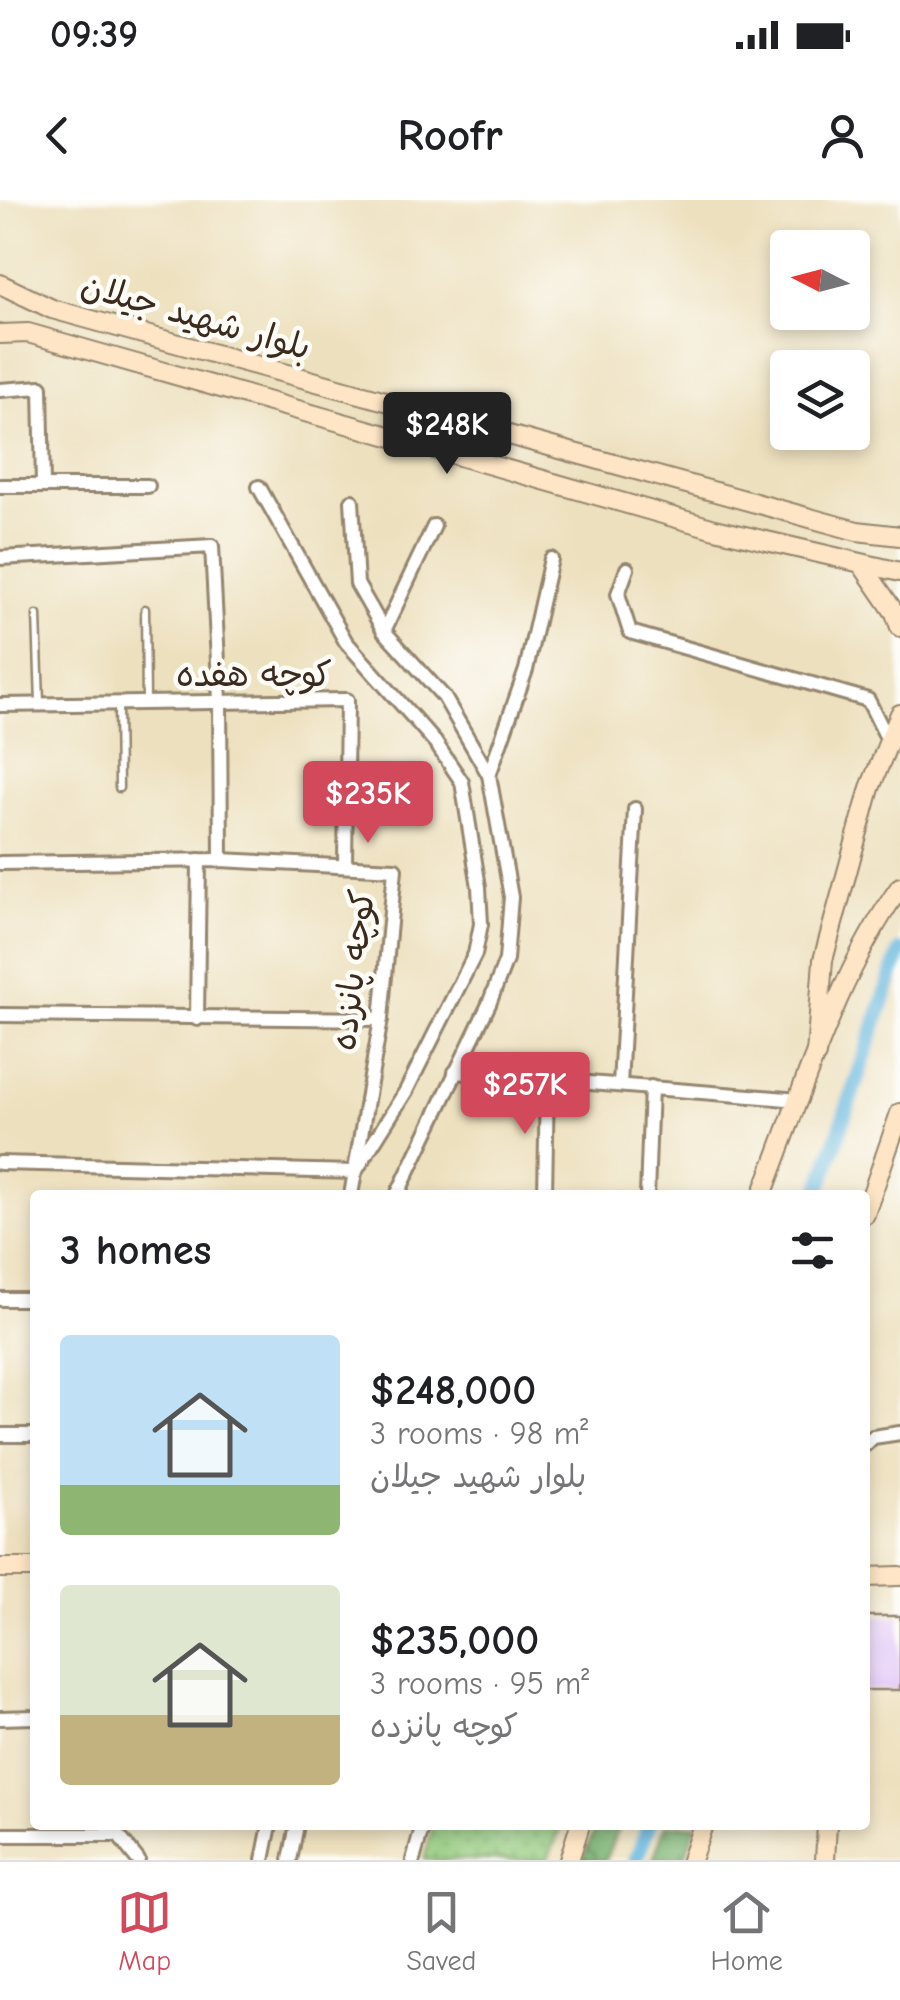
<!DOCTYPE html>
<html lang="en">
<head>
<meta charset="utf-8">
<style>
  :root { --surface:#fff; --page:#f2f2f2; --text:#202124; --muted:#757577; --line:#e0e0e0; --accent:#d1495b }
  body { margin:0; font-family:"Comic Neue","Playpen Sans Arabic",sans-serif; background:var(--page); color:var(--text); height:100vh; display:flex; flex-direction:column; font-size:38px; white-space:nowrap }
  * { box-sizing:border-box; margin:0 }
  p { font-size:32px; color:var(--muted) }
  .icon { flex:none; width:55px; height:55px; fill:none; stroke:currentColor; stroke-width:2; stroke-linecap:round; stroke-linejoin:round }
  .map { position:relative; flex:1; overflow:hidden }
  .drawer { position:absolute; left:30px; top:990px; width:840px; height:640px; display:flex; flex-direction:column; background:var(--surface); border-radius:10px; box-shadow:0 5px 15px #0003 }
  .drawer>* { flex:none }
  .needle { width:65px; rotate:276deg }
  .fabs { position:absolute; left:770px; top:30px; display:grid; gap:20px }
  .fabs a { display:grid; place-items:center; width:100px; height:100px; border-radius:10px; background:var(--surface); box-shadow:0 5px 15px #0003; font-size:50px }
  .price { position:absolute; translate:-50% -85px; padding:0 22px; border-radius:10px; background:var(--accent); color:#fff; font-size:32px; line-height:65px; filter:drop-shadow(0 2px 5px #0008) }
  .price::after { content:''; position:absolute; left:50%; top:60px; width:30px; height:22px; margin-left:-15px; background:inherit; clip-path:polygon(0 0,100% 0,50% 100%) }
  .price.on { background:#222; color:#fff }
  ul { padding:0; list-style:none }
  li { display:flex; align-items:center; gap:30px; height:250px; padding:0 30px }
  li span { display:grid; place-items:center; flex:none; width:280px; height:200px; border-radius:10px; color:#555 }
  li>.icon { margin-inline-start:auto }
  span .icon { width:120px; height:120px; fill:#fffc; stroke-width:1 }
  li b { font-size:42px }
  h2 { display:flex; justify-content:space-between; align-items:center; height:120px; padding:0 30px; font-size:42px }
  .status { display:flex; justify-content:space-between; align-items:center; height:70px; padding:0 50px; background:var(--surface); direction:ltr }
  .status svg { height:28px; fill:currentColor }
  header { display:flex; justify-content:space-between; align-items:center; height:130px; padding:0 30px; background:var(--surface); font-size:45px; font-weight:800 }
  .dock { display:flex; justify-content:space-around; align-items:center; height:140px; border-top:2px solid var(--line); background:var(--surface); font-size:28px; color:var(--muted) }
  .dock a { display:grid; justify-items:center; gap:5px }
  .dock .on { color:var(--accent) }
  .map>svg:first-child { display:block }
</style>
</head>
<body>
<div class="status"><b>09:39</b><svg viewBox="0 0 49 12"><path d="M0 12V9h3v3zM5 12V6h3v6zM10 12V3h3v9zM15 12V0h3v12zM26 1h20v11H26zM47 4h2v5h-2z"/></svg></div>
<header><svg class="icon" aria-label="back" viewBox="0 0 24 24"><path d="M15 5l-7 7 7 7"/></svg>Roofr<svg class="icon" aria-label="person" viewBox="0 0 24 24"><circle cx="12" cy="8" r="4"/><path d="M4 21q1-7 8-7t8 7"/></svg></header>
<div class="map">
<svg width="900" height="1660" viewBox="0 0 900 1660">
  <defs>
    <pattern id="forest-crowns" width="20" height="18" patternUnits="userSpaceOnUse" patternTransform="scale(2.5)"><rect width="20" height="18" fill="#77b06e"/><path d="M2 6a3 3 0 1 1 6 0M12 15a3 3 0 1 1 6 0" fill="none" stroke="#638f5a"/></pattern>
    <pattern id="park-dots" width="8" height="8" patternUnits="userSpaceOnUse" patternTransform="scale(2.5)"><rect width="8" height="8" fill="#94cc7f"/><path d="M2 2h.1M6 6h.1" fill="none" stroke="#80af6d" stroke-width="1.8" stroke-linecap="round"/></pattern>
  </defs>
  <rect width="100%" height="100%" fill="#fdfcf7"/>
  <filter id="ink" filterUnits="userSpaceOnUse"><feTurbulence type="fractalNoise" baseFrequency=".01" numOctaves="2"/><feDisplacementMap in="SourceGraphic" scale="20" xChannelSelector="R" yChannelSelector="G"/><feConvolveMatrix kernelMatrix="1 2 1 2 8 2 1 2 1" color-interpolation-filters="sRGB"/></filter>
  <filter id="wash" filterUnits="userSpaceOnUse"><feTurbulence type="fractalNoise" baseFrequency=".0048" numOctaves="4" result="noise"/><feDisplacementMap in="SourceGraphic" scale="40" xChannelSelector="R" yChannelSelector="G"/><feGaussianBlur stdDeviation="2.25" result="paint"/><feColorMatrix in="noise" values="0 0 0 0 0 0 0 0 0 0 0 0 0 0 0 0 0 1.4 0 .05"/><feComposite in="paint" operator="in"/></filter>
  <g filter="url(#wash)">
    <rect width="100%" height="100%" fill="#ede0be"/>
    <g fill="url(#forest-crowns)" stroke="#596d46" stroke-width="2.5">
      <path d="M 597,1625 L 620,1625 L 605,1660 L 582,1660 Z"/>
      <path d="M 665,1625 L 696,1625 L 684,1660 L 653,1660 Z"/>
    </g>
    <path fill="url(#park-dots)" stroke="#687b4e" stroke-width="2.5" d="M 433,1625 L 562,1625 L 547,1660 L 424,1660 Z"/>
    <g fill="none" stroke-linecap="round" stroke-linejoin="round">
      <g stroke="#62b6de" stroke-width="15">
        <path d="M 818,995 L 900,751"/>
        <path d="M 636,1660 L 649,1625"/>
      </g>
    </g>
    <g id="blocks">
      <rect fill="#d7b1fa" x="865" y="1416" width="35" height="74"/>
    </g>
  </g>
  <g filter="url(#ink)">
    <use href="#blocks" fill-opacity="0" stroke="#94856e" stroke-width="2.5"/>
    <g fill="none" stroke-linecap="round" stroke-linejoin="round">
      <defs>
        <g id="lane">
          <path d="M 145,409 L 146,503"/>
          <path d="M 37,415 L 40,503"/>
          <path d="M 118,505 L 119,588"/>
        </g>
        <g id="street">
          <path d="M 0,190 L 41,187 L 43,286 L 0,286"/>
          <path d="M 43,286 L 148,286"/>
          <path d="M 259,287 L 346,442 L 435,542 L 462,582 L 479,687 L 481,724 L 475,754 L 406,891 L 355,972"/>
          <path d="M 352,301 L 357,384 L 384,431 L 444,497 L 489,575 L 511,697 L 506,760 L 489,804 L 397,995"/>
          <path d="M 0,358 L 212,346 L 220,501 L 221,660"/>
          <path d="M 627,369 L 618,394 L 630,432 L 868,500 L 889,542"/>
          <path d="M 384,431 L 434,326"/>
          <path d="M 0,505 L 347,500 L 345,665"/>
          <path d="M 489,575 L 526,470 L 551,359"/>
          <path d="M 0,663 L 221,660 L 395,669 L 381,819 L 356,964"/>
          <path d="M 0,815 L 381,819"/>
          <path d="M 197,819 L 199,660"/>
          <path d="M 455,872 L 799,900"/>
          <path d="M 620,885 L 635,609"/>
          <path d="M 0,963 L 355,972 L 351,995"/>
          <path d="M 545,995 L 547,879"/>
          <path d="M 647,995 L 651,887"/>
          <path d="M 0,1099 L 35,1099"/>
          <path d="M 0,1235 L 35,1235"/>
          <path d="M 865,1245 L 873,1237 L 900,1233"/>
          <path d="M 0,1518 L 35,1517"/>
          <path d="M 0,1635 L 118,1635 L 138,1660"/>
          <path d="M 263,1660 L 270,1625"/>
          <path d="M 290,1660 L 297,1625"/>
          <path d="M 413,1660 L 423,1625"/>
        </g>
        <g id="secondary">
          <path d="M 0,84 L 52,109 L 857,331 L 900,336"/>
          <path d="M 0,134 L 28,133 L 715,329 L 900,372"/>
          <path d="M 862,365 L 895,413 L 900,427"/>
          <path d="M 816,855 L 823,760 L 870,588 L 900,514"/>
          <path d="M 762,995 C 802,893 837,776 900,687"/>
          <path d="M 865,1014 L 900,913"/>
          <path d="M 0,1368 L 35,1368"/>
          <path d="M 865,1377 L 900,1376"/>
          <path d="M 569,1660 L 580,1625"/>
          <path d="M 691,1660 L 703,1625"/>
          <path d="M 825,1660 L 827,1625"/>
        </g>
      </defs>
      <use href="#lane" stroke="#94856e" stroke-width="11"/>
      <use href="#street" stroke="#94856e" stroke-width="18"/>
      <use href="#secondary" stroke="#94856e" stroke-width="22"/>
      <use href="#lane" stroke="#fff" stroke-width="6"/>
      <use href="#street" stroke="#fff" stroke-width="12"/>
      <use href="#secondary" stroke="#fde5c5" stroke-width="18"/>
    </g>
  </g>
  <g text-anchor="middle" dominant-baseline="central" stroke-width="9" stroke-linejoin="round" paint-order="stroke">
    <g font-size="35" fill="#3b2a1e" stroke="#fdfcf7">
      <text transform="translate(196 116) rotate(16)">بلوار شهید جیلان</text>
      <text x="254" y="474">کوچه هفده</text>
      <text transform="translate(353 770) rotate(-83)">کوچه پانزده</text>
    </g>
  </g>
</svg>
<div class="fabs">
<a><svg class="needle" viewBox="-14 -14 28 28"><path d="M0-13l5 13h-10z" fill="#e53935"/><path d="M0 13l5-13h-10z" fill="#757577"/></svg></a>
<a><svg class="icon" aria-label="layers" viewBox="0 0 24 24"><path d="M12 4l9 5-9 5-9-5zM3 14l9 5 9-5"/></svg></a>
</div>
<b class="price on" style="left:447px;top:277px">$248K</b>
<b class="price" style="left:368px;top:646px">$235K</b>
<b class="price" style="left:525px;top:937px">$257K</b>
<section class="drawer">
<h2>3 homes<svg class="icon" aria-label="filters" viewBox="0 0 24 24"><path d="M4 7h16M4 17h16"/><circle cx="9" cy="7" r="2"/><circle cx="15" cy="17" r="2"/></svg></h2>
<ul>
<li><span style="background:linear-gradient(#bfe0f5 75%,#8fb573 0)"><svg class="icon" aria-label="home" viewBox="0 0 24 24"><path d="M3 11l9-7 9 7M6 9v11h12V9"/></svg></span><div><b>$248,000</b><p>3 rooms · 98 m²</p><p>بلوار شهید جیلان</p></div></li>
<li><span style="background:linear-gradient(#dfe7d0 65%,#c2b280 0)"><svg class="icon" aria-label="home" viewBox="0 0 24 24"><path d="M3 11l9-7 9 7M6 9v11h12V9"/></svg></span><div><b>$235,000</b><p>3 rooms · 95 m²</p><p>کوچه پانزده</p></div></li>
</ul>
</section>
</div>
<nav class="dock">
<a class="on"><svg class="icon" aria-label="map" viewBox="0 0 24 24"><path d="M3 6l6-2 6 2 6-2v14l-6 2-6-2-6 2zM9 4v14M15 6v14"/></svg>Map</a>
<a><svg class="icon" aria-label="saved" viewBox="0 0 24 24"><path d="M7 4h10v16l-5-4-5 4z"/></svg>Saved</a>
<a><svg class="icon" aria-label="home" viewBox="0 0 24 24"><path d="M3 11l9-7 9 7M6 9v11h12V9"/></svg>Home</a>
</nav>
</body>
</html>
